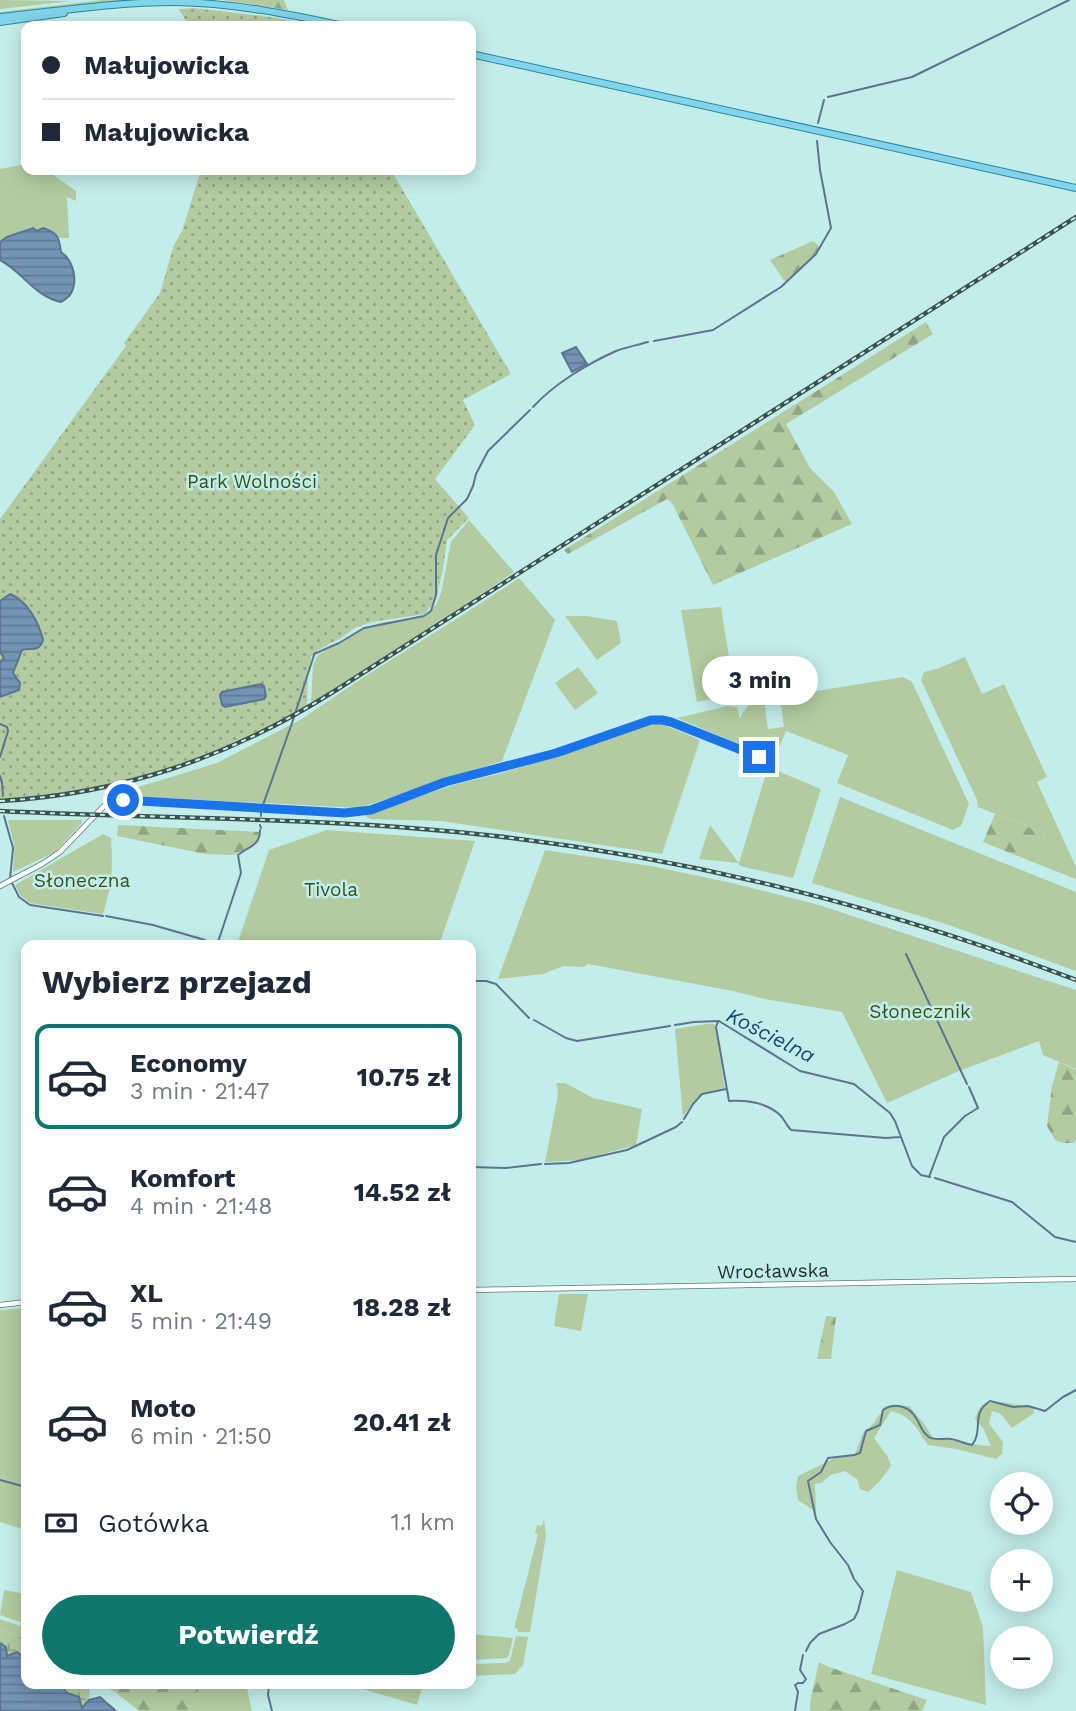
<!DOCTYPE html>
<html lang="pl">
<head>
<meta charset="utf-8">
<style>
  :root { --surface:#fff; --page:#f6f6f7; --text:#1f2937; --muted:#747a83; --line:#e0e1e3; --accent:#0f766e }
  body { margin:0; font-family:"Work Sans",sans-serif; background:var(--page); color:var(--text); height:100vh; display:flex; flex-direction:column; font-size:26px; white-space:nowrap }
  * { box-sizing:border-box; margin:0 }
  p { font-size:23px; color:var(--muted) }
  .icon { flex:none; width:38px; height:38px; fill:none; stroke:currentColor; stroke-width:2; stroke-linecap:round; stroke-linejoin:round }
  .map { position:relative; flex:1; overflow:hidden }
  .side { position:absolute; left:21px; top:940px; width:455px; height:749px; display:flex; flex-direction:column; background:var(--surface); border-radius:14px; box-shadow:0 4px 18px #0003 }
  .side>* { flex:none }
  .hud { position:absolute; left:21px; top:21px; width:455px; height:154px; border-radius:14px; box-shadow:0 4px 18px #0003; display:grid; align-content:center; height:154px; padding:0 21px; background:var(--surface) }
  .buttons { position:absolute; left:990px; top:1472px; display:grid; gap:14px }
  .buttons a { display:grid; place-items:center; width:63px; height:63px; border-radius:50%; background:var(--surface); box-shadow:0 4px 18px #0003; font-size:35px }
  .end { position:absolute; width:32px; height:32px; margin:-16px; border:9px solid #1a73e8; background:#fff; box-shadow:0 0 0 4px #fff }
  .from { border-radius:50% }
  .bubble { position:absolute; height:49px; border-radius:24px; background:var(--surface); box-shadow:0 4px 18px #0003; font-size:23px; font-weight:700; line-height:49px; text-align:center }
  .hud b { display:flex; align-items:center; gap:24px; height:66px; font-size:26px }
  .hud b+b { border-top:2px solid var(--line) }
  .hud i { width:18px; height:18px; background:var(--text) }
  ul { padding:0; list-style:none }
  li { display:flex; align-items:center; gap:21px; height:105px; margin:0 14px 10px; padding:0 7px; border:4px solid transparent; border-radius:14px }
  li div { flex:1 }
  li b { display:block; font-size:26px }
  li em { font-style:normal; font-weight:700 }
  li.active { border-color:var(--accent) }
  li>.icon { width:63px; height:63px; stroke-width:1.5 }
  h2 { padding:0 21px; font-size:32px; line-height:84px }
  .pay { display:flex; align-items:center; gap:18px; height:77px; padding:0 21px; font-size:26px }
  .pay p { margin-inline-start:auto }
  .cta { display:flex; gap:14px; margin-top:auto; padding:14px 21px }
  .cta a { flex:1; height:80px; border-radius:42px; background:var(--accent); color:#fff; font-size:28px; font-weight:700; line-height:80px; text-align:center }
  .map>svg:first-child { display:block }
  .green { fill:#b3cba1 }
  .forest { fill:url(#forest-firs) }
  .wetland { fill:url(#wetland-marsh) }
  .park { fill:url(#park-dots) }
  .water { fill:url(#water-rules); stroke:#5a768e; stroke-width:2 }
  .lines { fill:none; stroke-linecap:round; stroke-linejoin:round }
  .stream { stroke:#5a768e; stroke-width:2 }
  .minor-casing { stroke:#557b79; stroke-width:6 }
  .major-casing { stroke:#28879f; stroke-width:8 }
  .minor { stroke:#fff; stroke-width:4.5 }
  .major { stroke:#81d4ea; stroke-width:6 }
  .rail-casing { stroke:#3c514f; stroke-width:4.5 }
  .rail { stroke:#c3edeb; stroke-width:2; stroke-dasharray:5; stroke-linecap:butt }
  .route { stroke:#1a73e8; stroke-width:9 }
  .labels { text-anchor:middle; dominant-baseline:central; stroke-width:5; stroke-linejoin:round; paint-order:stroke }
  .park-label { font-size:19px; fill:#355317; stroke:#c3edeb }
  .street-label { font-size:19px; fill:#1f2f2e; stroke:#c3edeb }
  .water-label { font-size:21px; font-style:italic; fill:#194877; stroke:#c3edeb }
</style>
</head>
<body>
<div class="map">
<svg width="1076" height="1711" viewBox="0 0 1076 1711">
  <defs>
    <pattern id="forest-firs" width="22" height="20" patternUnits="userSpaceOnUse" patternTransform="scale(1.75)"><rect width="22" height="20" fill="#b3cba1"/><path d="M5 1l3.5 6h-7zM16 11l3.5 6h-7z" fill="#91a584"/></pattern>
    <pattern id="wetland-marsh" width="20" height="14" patternUnits="userSpaceOnUse" patternTransform="scale(1.75)"><rect width="20" height="14" fill="#b3cba1"/><path d="M1 5h8M5 5V1M11 12h8M15 12V8" fill="none" stroke="#91a584"/></pattern>
    <pattern id="park-dots" width="8" height="8" patternUnits="userSpaceOnUse" patternTransform="scale(1.75)"><rect width="8" height="8" fill="#b3cba1"/><path d="M2 2h.1M6 6h.1" fill="none" stroke="#91a584" stroke-width="1.8" stroke-linecap="round"/></pattern>
    <pattern id="water-rules" width="6" height="5" patternUnits="userSpaceOnUse" patternTransform="scale(1.75)"><rect width="6" height="5" fill="#7494b7"/><path d="M0 2.5h6" fill="none" stroke="#5f7995"/></pattern>
  </defs>
  <rect width="100%" height="100%" fill="#c3edeb"/>
  <path class="green" d="M0 0 73 1 0 9Z
    M102 0H133L0 16V12Z
    M26 164V170H50L49 172 76 191V201L67 197 69 238H59L49 230 43 228C29 236 13 233 0 242V169Z
    M469 520 514 572 457 611 311 704 313 665 318 655 359 631 379 623 426 616 437 603 441 593 451 542Z
    M519 578 555 620 502 761 359 808 125 796V791L217 763 300 720 367 675 461 616Z
    M721 607 735 695 697 702 681 610Z
    M565 616H586L617 621 621 643 597 660Z
    M965 657 982 694 1004 684 1047 777 1037 782 1076 867V879L1035 863 1046 834 978 807 977 800 921 680 924 672 939 668Z
    M578 667 598 693 575 710 555 683Z
    M903 677 912 682 969 804 961 826 953 830 837 783 848 755 786 731 775 757 745 745 744 746 677 718 728 706 737 707 740 719C745 707 750 702 764 700L768 729 784 727 780 697Z
    M645 724H662L700 740 662 854 441 821 370 819 366 816 365 815 453 785 502 773 590 746Z
    M768 767 821 789 793 878 740 866 738 863 699 859 710 825 739 863Z
    M840 797 1076 892V971L949 925 812 883Z
    M8 820H82V823L55 852 13 872 14 845Z
    M327 830 475 841 439 945H237L269 850Z
    M103 834 111 838C113 868 112 885 103 914L30 903 21 896 15 885Z
    M545 850 651 866 732 883 819 905 1076 990V1069L1043 1055 1039 1041 959 1071 887 1103 842 1012 765 999 733 991 588 964 584 967 564 966 543 974 498 979Z
    M706 1024H715L725 1088C697 1094 699 1093 683 1117L675 1029Z
    M556 1083H565L593 1098 642 1109 636 1145 580 1160 545 1162 557 1100 558 1091Z
    M559 1294H588L581 1331 554 1326Z
    M26 1308V1530L0 1522V1310Z
    M1003 1402 1033 1408 1034 1413 1012 1428 1001 1414 992 1411 989 1424 1003 1442 1002 1454 996 1459 956 1449 928 1445C916 1428 912 1416 891 1411L874 1438 888 1457 891 1466 879 1482 868 1492 860 1489 857 1479 845 1471 831 1475 821 1483 815 1484 816 1512 798 1500 796 1487 798 1476 837 1457 855 1454 863 1433 874 1423 885 1406H909L925 1425 933 1438C952 1439 971 1445 991 1446L983 1428 975 1419C981 1400 985 1404 1003 1402Z
    M544 1519 546 1536 530 1632H518L517 1628 514 1629 538 1534 535 1533 537 1525 542 1526Z
    M897 1570 971 1592 983 1627 986 1705 871 1674Z
    M4 1590 26 1594V1624L0 1615Z
    M0 1619 26 1628V1639L0 1629Z
    M471 1634 513 1638 509 1655 507 1658 471 1660Z
    M516 1636 528 1637 523 1665 515 1674 471 1676V1664L505 1663 510 1661Z
    M201 1684H246L252 1711H191Z
    M346 1684H423L417 1705Z"/>
  <path class="forest" d="M223 0H284L288 10Z
    M813 241 820 247 816 253 786 283 770 260Z
    M926 322 933 334 786 424 810 468 834 492 852 524 713 585 672 503 667 499 568 554 564 550Z
    M995 814 1046 834 1035 863 983 842Z
    M118 825 260 832 258 843 233 855 205 854 117 836Z
    M1059 1062 1076 1070V1140L1073 1143H1064L1055 1140 1047 1126 1052 1086Z
    M826 1316 836 1317 831 1359H817Z
    M819 1662 829 1667 927 1700 922 1711H810V1702Z
    M97 1684H201L191 1711H139L114 1691Z"/>
  <path class="wetland" d="M0 1629 26 1639V1659L17 1652 7 1656 6 1647 0 1643Z
    M60 1684H90L89 1700 82 1709Z"/>
  <path class="park" d="M194 8 270 17 289 20 294 26H189L179 9Z
    M201 170H391L511 374 463 400 475 425 435 479 469 518 447 540 443 569 436 600 425 614 372 622 355 628 341 638 318 650 311 657 308 674 307 707C217 765 106 793 0 799V519L126 346 124 343 160 293 174 245 182 231Z"/>
  <path class="water" d="M33 228 37 231 43 228C58 233 59 237 61 252 73 260 79 281 70 295 69 296 63 301 61 302 34 296 23 272 0 260V242L7 237Z
    M576 347 587 364 572 372 562 353Z
    M10 594C27 600 39 623 43 640 39 653 31 647 22 650L13 673 20 683 19 690 0 697V662L4 658 0 652V601Z
    M261 684 264 686 266 696 264 699 225 707 222 705 220 695 222 692Z
    M0 1643 6 1647 7 1656 17 1652 26 1659V1684H60L67 1693 79 1697 82 1708 89 1700 100 1697 116 1711H0Z"/>
  <g class="lines">
    <path class="stream" d="M828 97 912 77 1069 0
      M818 123 824 100
      M654 341 713 330 781 287 816 254 831 228 820 170 817 141
      M533 407C554 384 587 364 616 351 626 347 638 345 648 342
      M314 654 339 643 364 628 424 616 431 611 436 595V555L448 518 467 499 473 486 476 474 488 451 530 410
      M0 724 7 727 8 731 0 757
      M0 776 2 783 3 796
      M263 805 292 723 314 655
      M4 816 13 848 10 879 19 897 30 905 103 916
      M261 816V812
      M260 825 261 828
      M106 916 153 925 205 940 210 945
      M217 945 241 873 238 855C249 846 260 846 260 830
      M906 954 967 1084
      M471 981H486L496 984 529 1018
      M534 1020 566 1038 577 1041 670 1026
      M718 1022 716 1027 729 1101C747 1100 767 1103 780 1115 785 1120 786 1125 791 1130L886 1138 900 1137
      M675 1025 694 1022 719 1021 800 1071 854 1084 890 1113 895 1121 912 1166 921 1175 930 1177
      M684 1119 693 1104 702 1094 726 1089
      M545 1164 569 1163 627 1150 676 1127 682 1122
      M471 1167 506 1168 541 1164
      M929 1177 944 1137 965 1116 978 1108 969 1087
      M935 1178 1012 1202 1055 1237 1076 1242
      M0 1480 26 1487
      M806 1651 810 1643 819 1634 845 1624 854 1619 858 1611 863 1591 854 1579 848 1565 830 1542 816 1519 808 1481 821 1472 828 1458 854 1455 860 1453 866 1431 880 1425 883 1410C895 1402 909 1406 916 1418 921 1425 921 1432 929 1437 936 1441 943 1438 951 1439 958 1440 965 1444 972 1445 984 1430 970 1414 990 1401L1013 1407 1028 1406 1045 1411 1063 1397 1076 1390
      M269 1684 268 1695 272 1711
      M795 1711 798 1692 795 1685 798 1683H803L806 1679 800 1670 803 1655"/>
    <g class="minor-casing">
      <path id="minor" d="M0 886 42 864 60 852 104 806 110 802 118 800 345 813 371 810 445 782 556 753 651 720H662L671 722 759 757
        M471 1290 1076 1279
        M0 1305 26 1302"/>
    </g>
    <g class="major-casing">
      <path id="major" d="M0 17C58 11 117 2 175 2 233 3 289 14 344 26
        M0 22 64 13
        M471 54 1076 188"/>
    </g>
    <use href="#minor" class="minor"/>
    <use href="#major" class="major"/>
    <g class="rail-casing">
      <path id="rail" d="M0 801C122 794 230 757 333 692L1076 217
        M0 811C165 819 331 817 495 836 694 859 889 908 1076 980"/>
    </g>
    <use href="#rail" class="rail"/>
  </g>
  <g class="lines">
    <path class="route" d="M123 800 345 813 371 810 445 782 556 753 651 720H662L671 722 759 757"/>
  </g>
  <g class="labels">
    <g class="park-label">
      <text x="252" y="481">Park Wolności</text>
      <text x="82" y="880">Słoneczna</text>
      <text x="331" y="889">Tivola</text>
      <text x="920" y="1011">Słonecznik</text>
    </g>
    <g class="street-label">
      <text transform="translate(773 1271) rotate(-1)">Wrocławska</text>
    </g>
    <g class="water-label">
      <text transform="translate(771 1035) rotate(27)">Kościelna</text>
    </g>
  </g>
</svg>
<div class="buttons">
<a><svg class="icon" aria-label="locate" viewBox="0 0 24 24"><circle cx="12" cy="12" r="6"/><path d="M12 2v4M12 18v4M2 12h4M18 12h4"/></svg></a>
<a>+</a>
<a>−</a>
</div>
<i class="end from" style="left:123px;top:800px"></i>
<i class="end" style="left:759px;top:757px"></i>
<div class="bubble" style="left:702px;top:656px;width:116px">3 min</div>
<div class="hud">
<b><i class="from"></i>Małujowicka</b>
<b><i></i>Małujowicka</b>
</div>
<section class="side">
<h2>Wybierz przejazd</h2>
<ul>
<li class="active"><svg class="icon" aria-label="car" viewBox="0 0 24 24"><path d="M5 17H2v-5l4-1 3-4h7l3 4 3 1v5h-3M9 17h6M6 11h13"/><circle cx="7" cy="17" r="2"/><circle cx="17" cy="17" r="2"/></svg><div><b>Economy</b><p>3 min · 21:47</p></div><em>10.75 zł</em></li>
<li><svg class="icon" aria-label="car" viewBox="0 0 24 24"><path d="M5 17H2v-5l4-1 3-4h7l3 4 3 1v5h-3M9 17h6M6 11h13"/><circle cx="7" cy="17" r="2"/><circle cx="17" cy="17" r="2"/></svg><div><b>Komfort</b><p>4 min · 21:48</p></div><em>14.52 zł</em></li>
<li><svg class="icon" aria-label="car" viewBox="0 0 24 24"><path d="M5 17H2v-5l4-1 3-4h7l3 4 3 1v5h-3M9 17h6M6 11h13"/><circle cx="7" cy="17" r="2"/><circle cx="17" cy="17" r="2"/></svg><div><b>XL</b><p>5 min · 21:49</p></div><em>18.28 zł</em></li>
<li><svg class="icon" aria-label="car" viewBox="0 0 24 24"><path d="M5 17H2v-5l4-1 3-4h7l3 4 3 1v5h-3M9 17h6M6 11h13"/><circle cx="7" cy="17" r="2"/><circle cx="17" cy="17" r="2"/></svg><div><b>Moto</b><p>6 min · 21:50</p></div><em>20.41 zł</em></li>
</ul>
<div class="pay"><svg class="icon" aria-label="cash" viewBox="0 0 24 24"><path d="M3 7h18v10H3z"/><circle cx="12" cy="12" r="2"/></svg>Gotówka<p>1.1 km</p></div>
<div class="cta"><a>Potwierdź</a></div>
</section>
</div>
</body>
</html>
